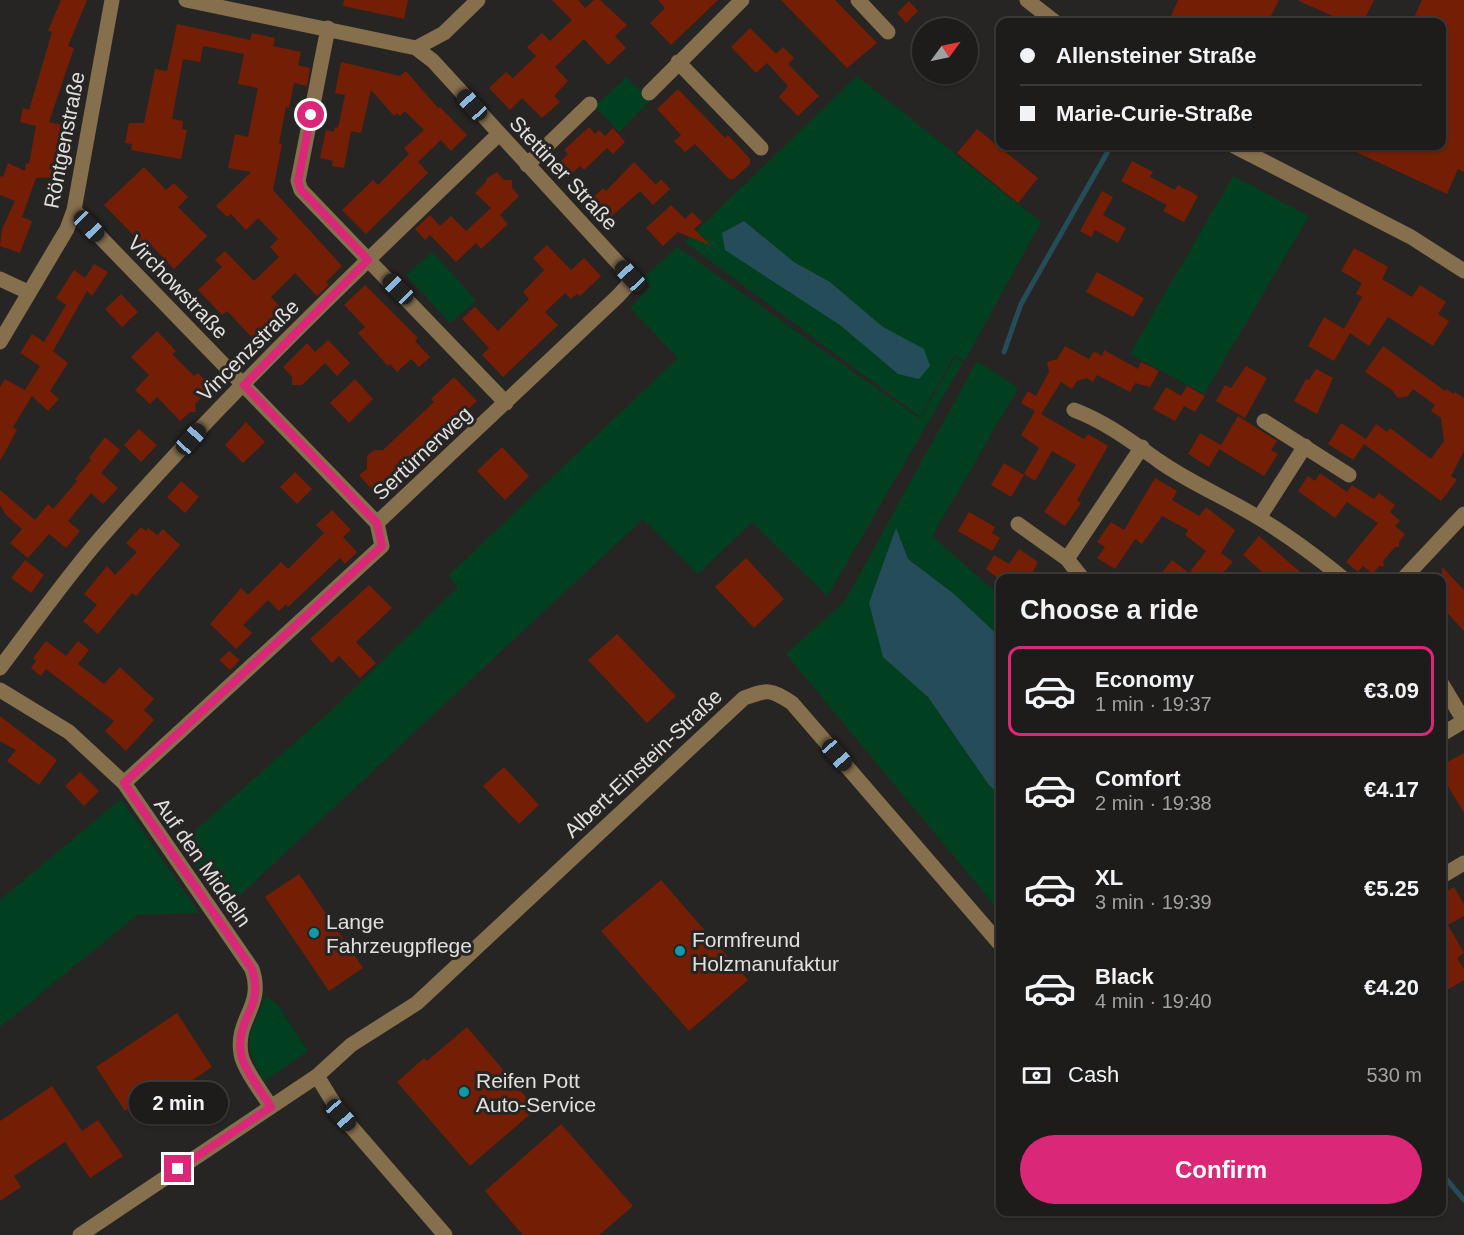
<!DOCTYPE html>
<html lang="en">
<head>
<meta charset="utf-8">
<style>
  :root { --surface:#1d1c1a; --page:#2a2927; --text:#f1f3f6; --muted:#a0a1a2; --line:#3b3a39; --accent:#db2777 }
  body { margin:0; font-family:Arial,sans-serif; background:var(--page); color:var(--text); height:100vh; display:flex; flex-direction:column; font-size:22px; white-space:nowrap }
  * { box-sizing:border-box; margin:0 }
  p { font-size:20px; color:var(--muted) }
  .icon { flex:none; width:33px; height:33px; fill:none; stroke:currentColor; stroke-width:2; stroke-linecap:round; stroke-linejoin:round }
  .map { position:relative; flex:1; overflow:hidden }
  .side { position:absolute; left:996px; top:574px; width:450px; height:642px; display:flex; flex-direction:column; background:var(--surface); border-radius:12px; box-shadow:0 2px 4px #0004,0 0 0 2px var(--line) }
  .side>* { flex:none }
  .top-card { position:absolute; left:996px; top:18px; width:450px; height:132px; border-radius:12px; box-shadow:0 2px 4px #0004,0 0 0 2px var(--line); display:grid; align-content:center; height:132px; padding:0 24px; background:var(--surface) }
  .needle { width:39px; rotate:57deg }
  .controls { position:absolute; left:912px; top:18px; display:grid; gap:12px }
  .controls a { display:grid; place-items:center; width:66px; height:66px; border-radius:50%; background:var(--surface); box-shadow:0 2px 4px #0004,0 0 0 2px var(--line); font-size:30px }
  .end { position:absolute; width:27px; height:27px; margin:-14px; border:8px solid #db2777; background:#fff; box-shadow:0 0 0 3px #fff }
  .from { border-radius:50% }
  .bubble { position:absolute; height:42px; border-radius:21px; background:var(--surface); box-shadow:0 2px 4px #0004,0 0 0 2px var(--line); font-size:20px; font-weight:700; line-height:42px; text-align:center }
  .car { position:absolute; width:18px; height:36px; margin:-18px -9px; border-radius:8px; box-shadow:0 0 4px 2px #0007; background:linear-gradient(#222 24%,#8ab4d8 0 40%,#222 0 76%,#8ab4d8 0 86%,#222 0) }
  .top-card b { display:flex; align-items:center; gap:21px; height:57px; font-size:22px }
  .top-card b+b { border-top:2px solid var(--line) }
  .top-card i { width:15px; height:15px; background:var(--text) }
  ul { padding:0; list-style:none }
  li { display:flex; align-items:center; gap:18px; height:90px; margin:0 12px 9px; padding:0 12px; border:3px solid transparent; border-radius:12px }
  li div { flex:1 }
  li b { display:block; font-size:22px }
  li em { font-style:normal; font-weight:700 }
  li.on { border-color:var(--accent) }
  li>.icon { width:54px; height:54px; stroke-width:1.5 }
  h2 { padding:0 24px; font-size:27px; line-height:72px }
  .pay { display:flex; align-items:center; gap:15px; height:66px; padding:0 24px; font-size:22px }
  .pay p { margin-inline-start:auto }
  .action { display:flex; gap:12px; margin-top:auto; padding:12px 24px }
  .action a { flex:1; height:69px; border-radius:36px; background:var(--accent); color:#fff; font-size:24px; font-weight:700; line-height:69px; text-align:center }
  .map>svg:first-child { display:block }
  .green { fill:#004021; fill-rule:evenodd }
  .water { fill:#254d59 }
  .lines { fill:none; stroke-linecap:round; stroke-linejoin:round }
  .stream { stroke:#254d59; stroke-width:5 }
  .building { fill:#741e05 }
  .minor { stroke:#856f4d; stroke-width:15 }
  .route { stroke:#db2777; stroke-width:8 }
  .culture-dot { fill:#0f9aa8; stroke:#272523; stroke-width:2 }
  .labels { text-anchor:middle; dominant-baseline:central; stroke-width:6; stroke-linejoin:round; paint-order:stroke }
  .street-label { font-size:21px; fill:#e1e0df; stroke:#272523 }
  .poi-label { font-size:21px; fill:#e1e0df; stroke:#272523; text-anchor:start }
</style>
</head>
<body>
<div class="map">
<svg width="1464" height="1235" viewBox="0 0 1464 1235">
  <rect width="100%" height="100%" fill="#272523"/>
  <path class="green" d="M857 76 1041 222 965 360 954 356 920 417 685 242ZM744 221 794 262 830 282 883 327 898 374 840 325Z
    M626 77 650 101 619 132 595 107Z
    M1233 176 1309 216 1204 394 1130 354Z
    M677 247 920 419 955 358 963 362 831 590 827 596 752 522 698 574 643 519 225 909 180 844 332 710 458 587 448 576 678 358 630 308 651 286 643 278Z
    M432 252 476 300 450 323 406 275Z
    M977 361 1018 388 932 536 1000 596V637L954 594 908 559 896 530 869 603 884 657 928 697 989 785 1000 795V912L786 654 845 601Z
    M121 799 199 913 137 915 0 1027V900Z
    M266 996 278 1006 308 1051 264 1081C240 1038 249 1037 266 996Z"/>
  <path class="water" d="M744 221 794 262 830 282 883 327 924 349 930 366 919 379 898 374 840 325 725 250 722 233Z
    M896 528 908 559 954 594 1000 637V795L989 785 928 697 883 657 869 603Z"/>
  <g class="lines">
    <path class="stream" d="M1004 352 1021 304 1111 146
      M1442 1174 1464 1200"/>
  </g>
  <path class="building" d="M61 0H87L68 46 74 48 49 122 61 125 54 169 44 167 65 172 64 177 36 178 22 217 32 221 20 253 0 246 2 229 15 201 0 195V176L3 177 8 163 25 171 26 163 29 164 36 126 20 122 23 108 29 110 52 32 48 31Z
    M344 0H408L404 19 343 6Z
    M552 0H578L585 8 594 0H600L627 25 615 36 626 48 608 65 584 39 555 67 568 81 554 96 560 102 542 118 522 98 510 110 489 88 506 72 513 78 536 56 527 47 542 33 550 41 572 20Z
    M658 0H718L671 45 650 23 665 8Z
    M781 0H835L877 43 847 68Z
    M1178 0H1279L1268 22H1185L1171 16Z
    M1297 0H1374L1363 22H1346Z
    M1422 0H1464V172L1458 169 1447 194 1343 146H1442V22H1412Z
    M909 1 918 11 906 23 897 13Z
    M177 24 250 40 252 33 275 38 273 46 301 52 298 65 310 68 307 86 294 83 289 108 286 107 279 143 282 144 273 190 342 266 326 282 329 285 317 296 295 273 271 297 290 317 260 346 227 311 222 315 198 290 222 267 215 260 225 251 254 281 279 257 270 247 278 239 258 218 246 230 231 214 227 217 216 206 251 172 228 168 235 134 248 137 258 88 238 84 244 54 203 46 200 62 183 59 172 119 183 121 182 129 187 130 181 159 131 150 132 144 125 143 129 123H144L155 69 167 71Z
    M750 28 776 54 783 47 794 58 788 64 819 96 798 116 779 97 788 86 767 63 756 73 731 47Z
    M341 62 400 76 406 71 438 108 440 107 467 135 451 151 441 140 418 162 428 173 366 234 342 210 373 180 378 185 409 154 404 148 424 130 405 111 400 116 397 113 394 116 371 90 361 133 351 131 344 168 332 166 333 161 320 158 326 130 334 132 335 127 338 128 345 95 335 93Z
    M678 89 725 138 728 135 750 159V164L734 179H729L695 144 685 152 674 141 681 135 657 109Z
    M589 127 595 134 599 130 605 136 613 128 625 142 613 154 607 148 584 170 580 166 572 173 561 161 568 154 564 150Z
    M977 129 1038 178 1018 203 957 153Z
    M1132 161 1153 172 1150 177 1175 190 1178 185 1198 196 1184 222 1163 211 1167 205 1121 181Z
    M634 162 656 185 661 179 670 189 653 205 640 191 603 224 585 205 603 188 606 191Z
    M144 167 166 190 174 183 188 197 178 207 207 236 174 269 151 245 147 249 104 205Z
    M497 172 504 180H512V188L519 196 500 215 508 224 481 249 476 243 456 262 430 235 425 240 415 229 430 215 440 226 451 216 466 231 491 208 475 193 486 182 487 178Z
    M1102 191 1113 197 1103 215 1126 228 1118 243 1095 230 1091 237 1080 231Z
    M671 205 685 219 692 212 702 222 694 229 711 246 678 232 663 246 646 228Z
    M547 245 571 270 584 258 601 276 580 296 577 294 571 299 565 293 545 312 558 325 503 377 482 355 489 348 462 319 475 307 498 331 529 299 523 292 544 270 533 258Z
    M1354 248 1388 267 1382 279 1412 297 1420 285 1446 302 1438 314 1449 321 1433 346 1388 317 1369 346 1350 333 1334 361 1308 346 1324 317 1344 329 1362 297 1356 294 1362 283 1341 271Z
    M94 264 108 272 92 296 87 291 53 351 68 363 50 391 59 399 48 411 32 396 13 427 17 430 0 461V387L5 379 28 392 25 390 40 366 20 353 32 334 44 342 66 305 56 298 74 270 85 278Z
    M1097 272 1144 298 1133 317 1086 292Z
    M365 285 418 338 415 341 430 357 419 367 411 359 397 372 390 364 388 366 358 333 365 327 344 305Z
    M121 294 138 312 122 327 105 309Z
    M157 331 176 351 172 354 194 376 198 373 212 387 195 404 196 412H190L180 421 157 397 150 404 135 390 149 375 131 357Z
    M328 340 350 363 337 376 325 363 302 385H292V377L283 367 307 343 315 352Z
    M1065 346 1089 359 1094 351 1102 356 1104 350 1138 369 1141 362 1159 371 1150 387 1135 383 1130 392 1097 375 1093 382 1087 378 1077 381 1072 389 1061 382 1041 414 1084 439 1088 434 1108 446 1077 500 1081 503 1065 526 1044 512 1076 465 1052 451 1035 481 1024 474 1039 448 1021 435 1035 411 1021 403 1028 391 1036 396 1049 372 1047 362 1057 359Z
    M1383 346 1445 391 1446 389 1454 394 1455 392 1464 398V451L1451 476 1457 480 1441 501 1364 444 1353 460 1328 444 1341 423 1366 439 1376 424 1387 432 1390 428 1431 459 1444 441 1441 418 1431 411 1435 405 1413 389 1408 396 1398 398 1392 390 1365 372Z
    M1246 366 1267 378 1245 418 1216 401 1225 385 1231 388Z
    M1316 369 1333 378 1317 414 1294 401 1306 379 1309 380Z
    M454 377 477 401 461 416V423H454L447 428 416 456H434L417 472 409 463 392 479V486L385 485 376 494 359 475 367 469V456L374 450H383L434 402 431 399Z
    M355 379 373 399 349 423 330 403Z
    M1187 386 1205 396 1195 412 1184 406 1175 421 1153 409 1166 387 1181 396Z
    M1238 416 1277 441 1271 450 1278 454 1264 476 1219 449 1209 467 1188 454 1200 433 1221 445Z
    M246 422 265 442 243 463 225 445Z
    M139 429 157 445 141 462 124 445Z
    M105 437 120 450 101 473 118 488 103 504 91 493 68 521 80 531 66 548 49 534 28 558 10 543 22 529 6 515 0 505V490L35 520 48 504 53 509 77 481 75 479 91 460 89 458Z
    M502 447 529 476 505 500 477 471Z
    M1004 463 1024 475 1011 497 991 485Z
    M295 472 312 489 297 504 280 487Z
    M1320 473 1347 492 1352 485 1374 499 1379 493 1395 505 1390 512 1400 521 1395 526 1405 534 1399 542V547H1395L1383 561 1384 566H1379L1373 574 1363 566 1358 572 1346 562 1378 523 1347 502 1335 518 1298 491 1308 476 1315 481Z
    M1155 478 1177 491 1172 500 1199 516 1206 507 1235 530 1221 553 1233 562 1217 579H1157L1172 560 1189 573 1206 551 1185 535 1188 530 1162 516 1142 544 1135 539 1115 569 1097 558 1105 547 1097 542 1111 522 1124 530Z
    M181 481 199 497 185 513 167 497Z
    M332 510 351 530 343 537 357 552 345 564 340 558 288 607 286 604 279 611 268 600 243 625 252 633 236 649 210 624 241 588 248 595 281 562 288 569 324 533 316 525Z
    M969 512 995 527 992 533 1000 538 992 551 958 531Z
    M141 527 146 531 148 528 157 535 163 529 180 545 136 596 132 593 98 634 83 621 97 605 84 594 107 566 115 575 137 552 126 543Z
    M1259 536 1308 579H1270L1243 555Z
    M1019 549 1038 562 1030 577 1032 579H999L986 569 994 555 1009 564Z
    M746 558 784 599 754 628 715 587Z
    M25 560 44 575 31 593 11 578Z
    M1442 567 1464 590V631L1442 607Z
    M369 585 392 608 356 642 376 663 360 678 339 656 332 663 310 639Z
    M617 634 676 696 647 723 588 660Z
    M46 641 66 656 78 641 89 650 78 664 104 684 120 667 154 699 144 710 154 720 126 751 105 731 114 721 46 669 41 676 31 668 36 661 33 658Z
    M229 651 240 660 230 670 219 660Z
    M0 716 57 760 39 785 7 761 16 750 0 741Z
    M1464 753V813L1448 786 1442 790V765Z
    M504 767 539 805 519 824 483 786Z
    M80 772 99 791 84 806 65 786Z
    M299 874 363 968 329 991 265 897Z
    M661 880 748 980 689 1031 601 931Z
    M1454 887 1464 904V916L1448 925 1464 953 1457 958 1464 969V980L1442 993V894Z
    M177 1013 212 1067 151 1108 145 1098 125 1111 96 1067Z
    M467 1027 536 1109 470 1166 397 1082 424 1058 427 1061Z
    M52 1086 82 1131 98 1120 123 1156 90 1178 65 1142 14 1176 21 1187 0 1201V1121Z
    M561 1124 633 1206 599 1235H523L485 1191Z"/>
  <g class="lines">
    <path class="minor" d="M186 0 416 48 444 33 478 0
      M858 0 888 32
      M1027 0 1055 22
      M328 28 298 181 301 190 506 403
      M678 62 761 148
      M649 93 742 0
      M1234 146 1411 237 1464 271
      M527 165 590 104
      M74 210 377 523
      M0 279 28 292
      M0 342 67 229 74 210 112 0
      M1074 410C1106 422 1132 442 1159 461 1190 483 1227 498 1259 518 1289 536 1317 557 1344 579
      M1264 421 1349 475
      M1259 518 1305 446
      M377 523 618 296 628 285 630 276 433 61 416 48
      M1018 524 1067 559 1083 579
      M1067 559 1142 447
      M1403 579 1464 514
      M0 668C32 626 63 582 97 542 222 398 361 266 499 134
      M1442 684 1464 721
      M0 690 69 732 124 783 252 969C265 1007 235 1018 241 1054 243 1068 263 1094 271 1107
      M1442 734 1464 721
      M124 783 382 546 377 523
      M1442 876 1464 863
      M317 1076 341 1115 445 1235
      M80 1235 317 1076 351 1045 417 1003 744 698C768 689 770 689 792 703L1000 944"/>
  </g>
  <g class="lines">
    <path class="route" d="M178 1169 271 1107C263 1094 243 1068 241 1054 235 1017 265 1009 252 969L124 783 382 546 377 523 244 385 368 260 301 190 298 181 311 115"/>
  </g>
  <g class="culture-dot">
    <circle cx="314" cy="933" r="6"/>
    <circle cx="680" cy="951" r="6"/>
    <circle cx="464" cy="1092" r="6"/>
  </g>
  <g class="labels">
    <g class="street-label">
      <text transform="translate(64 140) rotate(-79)">Röntgenstraße</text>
      <text transform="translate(564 173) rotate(47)">Stettiner Straße</text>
      <text transform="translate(178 287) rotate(46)">Virchowstraße</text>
      <text transform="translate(248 350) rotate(-45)">Vincenzstraße</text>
      <text transform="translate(422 453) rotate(-43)">Sertürnerweg</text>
      <text transform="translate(643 763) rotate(-43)">Albert-Einstein-Straße</text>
      <text transform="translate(203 862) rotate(55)">Auf den Middeln</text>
    </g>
    <g class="poi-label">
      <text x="326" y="921">Lange<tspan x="326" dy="24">Fahrzeugpflege</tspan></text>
      <text x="692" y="939">Formfreund<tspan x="692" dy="24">Holzmanufaktur</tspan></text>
      <text x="476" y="1080">Reifen Pott<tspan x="476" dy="24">Auto-Service</tspan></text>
    </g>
  </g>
</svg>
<div class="controls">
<a><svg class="needle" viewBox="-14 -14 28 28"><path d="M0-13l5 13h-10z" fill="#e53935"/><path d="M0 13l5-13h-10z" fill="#a0a1a2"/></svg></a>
</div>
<i class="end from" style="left:311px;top:115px"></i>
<i class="end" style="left:178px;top:1169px"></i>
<div class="bubble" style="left:129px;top:1082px;width:99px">2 min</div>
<i class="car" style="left:472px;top:105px;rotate:318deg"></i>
<i class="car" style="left:89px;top:226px;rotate:136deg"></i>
<i class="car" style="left:630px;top:276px;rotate:317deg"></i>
<i class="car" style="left:398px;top:289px;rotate:315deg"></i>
<i class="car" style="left:191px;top:439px;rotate:42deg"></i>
<i class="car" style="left:837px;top:755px;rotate:139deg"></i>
<i class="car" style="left:341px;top:1115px;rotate:139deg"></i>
<div class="top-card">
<b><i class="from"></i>Allensteiner Straße</b>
<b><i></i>Marie-Curie-Straße</b>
</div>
<section class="side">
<h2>Choose a ride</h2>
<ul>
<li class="on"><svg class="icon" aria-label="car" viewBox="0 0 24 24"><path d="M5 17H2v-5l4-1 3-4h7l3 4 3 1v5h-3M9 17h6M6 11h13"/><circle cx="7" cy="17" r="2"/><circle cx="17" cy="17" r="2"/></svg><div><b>Economy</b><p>1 min · 19:37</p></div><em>€3.09</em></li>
<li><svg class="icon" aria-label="car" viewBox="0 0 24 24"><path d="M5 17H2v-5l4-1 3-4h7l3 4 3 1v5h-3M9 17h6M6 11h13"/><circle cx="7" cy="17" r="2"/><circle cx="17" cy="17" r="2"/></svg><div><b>Comfort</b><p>2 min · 19:38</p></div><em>€4.17</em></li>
<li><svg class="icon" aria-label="car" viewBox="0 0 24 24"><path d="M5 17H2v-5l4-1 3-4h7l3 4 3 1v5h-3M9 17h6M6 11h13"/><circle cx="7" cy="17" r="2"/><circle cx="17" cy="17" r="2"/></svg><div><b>XL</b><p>3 min · 19:39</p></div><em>€5.25</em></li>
<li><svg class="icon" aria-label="car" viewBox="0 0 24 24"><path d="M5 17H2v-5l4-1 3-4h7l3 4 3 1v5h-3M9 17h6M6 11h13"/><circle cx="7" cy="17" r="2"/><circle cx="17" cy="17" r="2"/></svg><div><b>Black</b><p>4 min · 19:40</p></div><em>€4.20</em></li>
</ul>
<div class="pay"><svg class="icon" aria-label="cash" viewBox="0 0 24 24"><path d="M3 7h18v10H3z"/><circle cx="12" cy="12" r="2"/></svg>Cash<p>530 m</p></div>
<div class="action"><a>Confirm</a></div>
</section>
</div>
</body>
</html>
